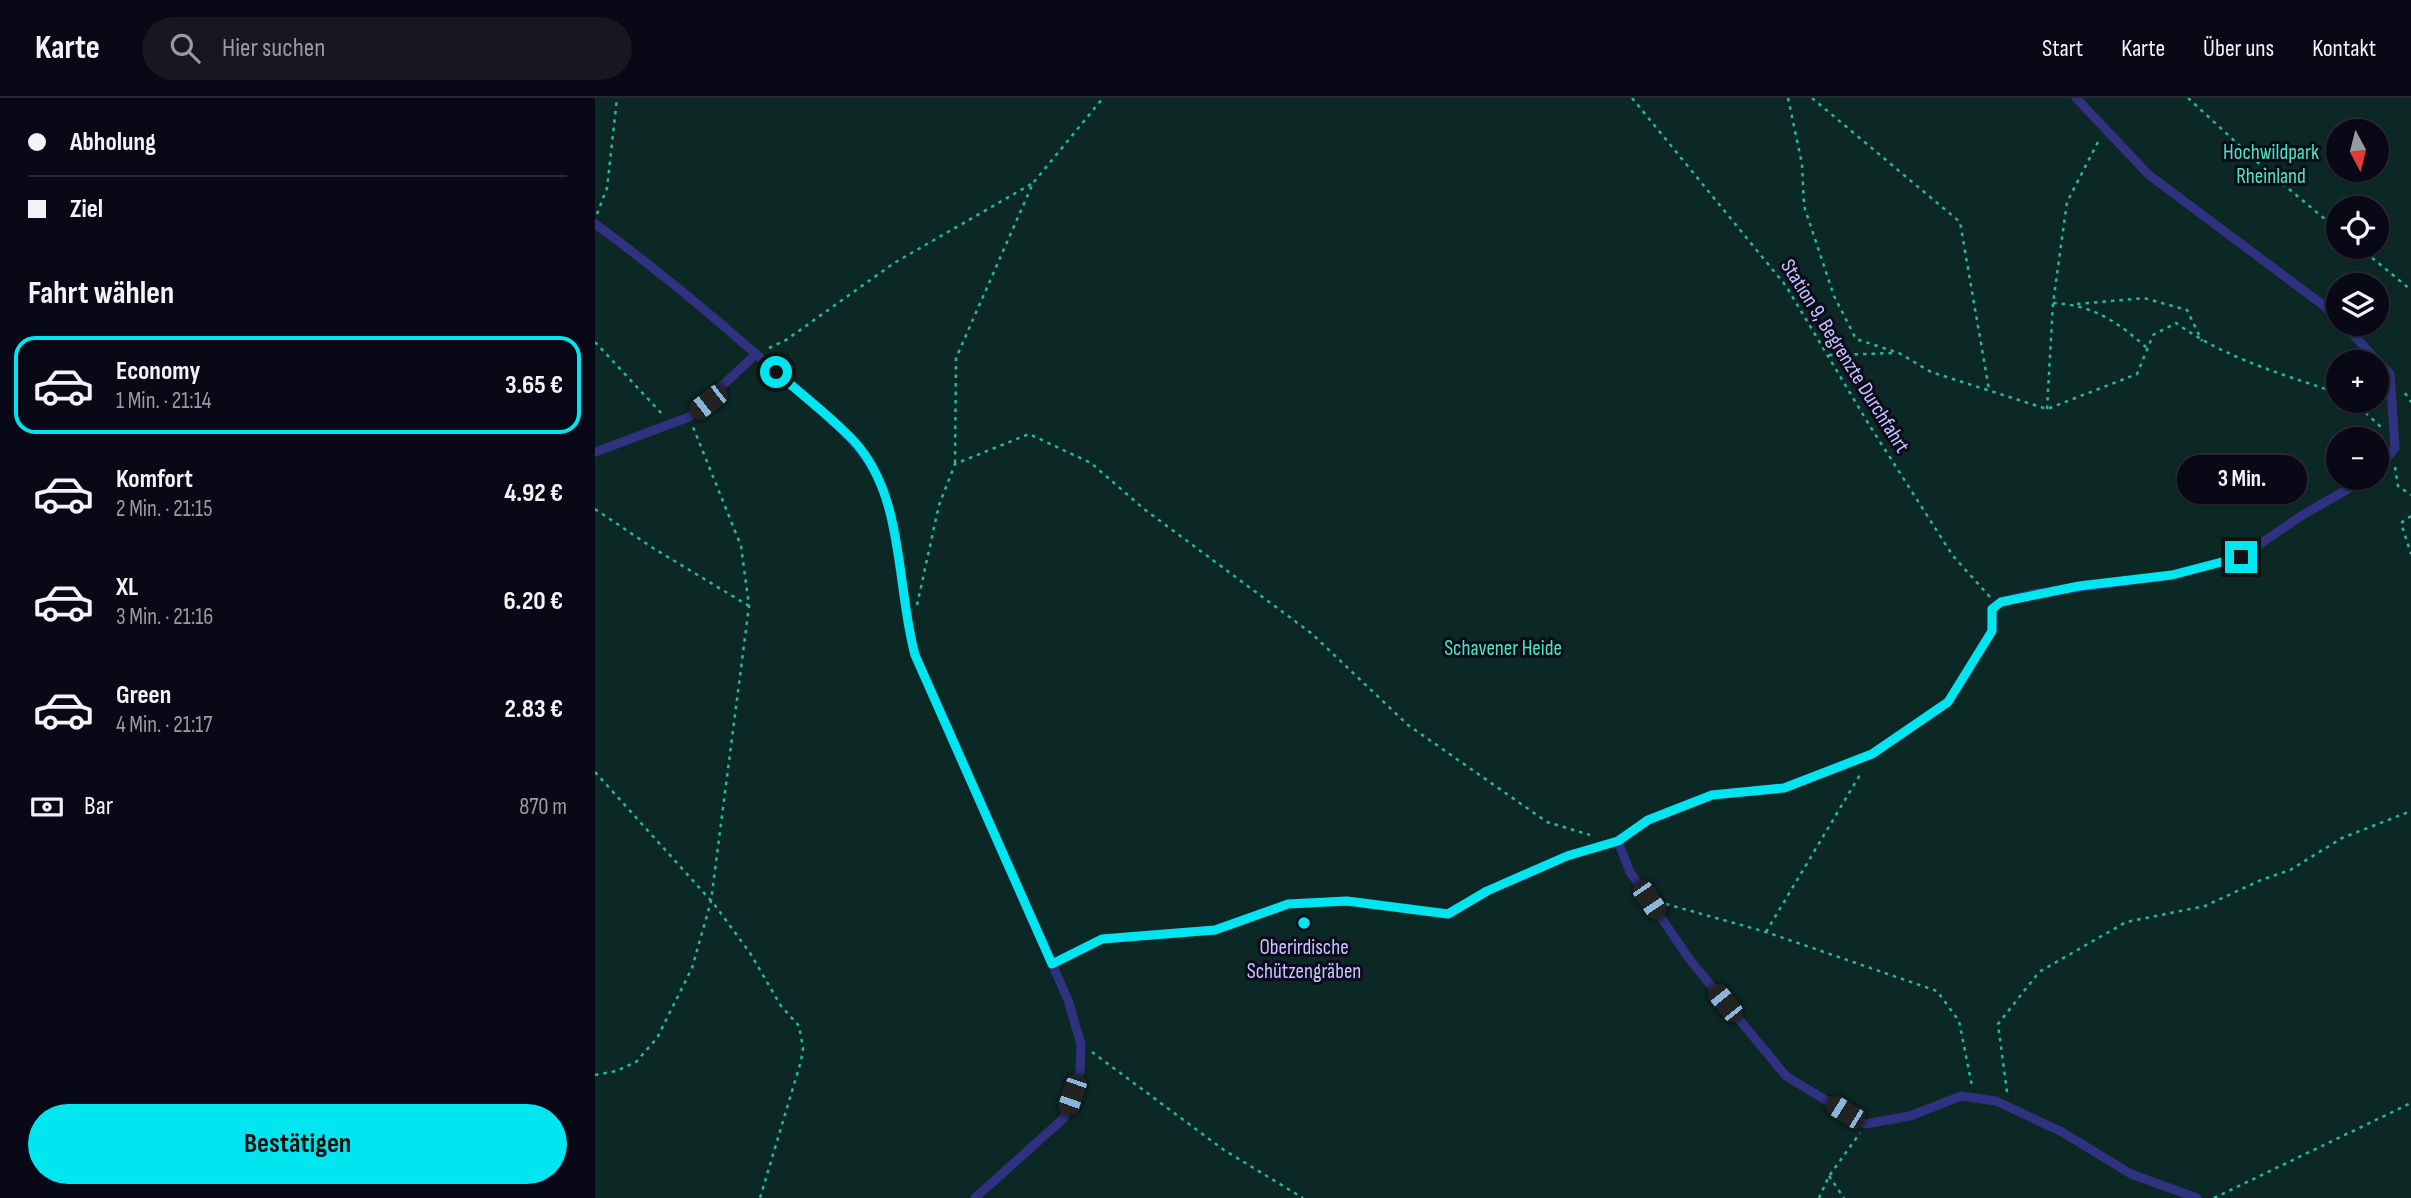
<!DOCTYPE html>
<html lang="de">
<head>
<meta charset="utf-8">
<style>
  :root { --surface:#090816; --page:#171623; --text:#f1f3f6; --muted:#999aa1; --line:#292935; --accent:#00e6f1 }
  body { margin:0; font-family:"Sofia Sans Condensed",sans-serif; background:var(--page); color:var(--text); height:100vh; display:flex; flex-direction:column; font-size:26px; white-space:nowrap }
  * { box-sizing:border-box; margin:0 }
  p { font-size:23px; color:var(--muted) }
  .icon { flex:none; width:38px; height:38px; fill:none; stroke:currentColor; stroke-width:2; stroke-linecap:round; stroke-linejoin:round }
  .map { position:relative; flex:1; overflow:hidden }
  .drawer { display:flex; flex-direction:column; background:var(--surface); width:595px }
  .drawer>* { flex:none }
  .guide { display:grid; align-content:center; height:154px; padding:0 28px; background:var(--surface) }
  .needle { width:46px; rotate:173deg }
  .controls { position:absolute; left:1731px; top:21px; display:grid; gap:14px }
  .controls a { display:grid; place-items:center; width:63px; height:63px; border-radius:50%; background:var(--surface); box-shadow:0 2px 5px #0004,0 0 0 2px var(--line); font-size:35px }
  .end { position:absolute; width:32px; height:32px; margin:-16px; border:9px solid #00e6f1; background:#111; box-shadow:0 0 0 4px #111 }
  .from { border-radius:50% }
  .bubble { position:absolute; height:49px; border-radius:24px; background:var(--surface); box-shadow:0 2px 5px #0004,0 0 0 2px var(--line); font-size:23px; font-weight:700; line-height:49px; text-align:center }
  .car { position:absolute; width:21px; height:42px; margin:-21px -10px; border-radius:9px; box-shadow:0 0 5px 2px #0007; background:linear-gradient(#222 24%,#8ab4d8 0 40%,#222 0 76%,#8ab4d8 0 86%,#222 0) }
  .guide b { display:flex; align-items:center; gap:24px; height:66px; font-size:26px }
  .guide b+b { border-top:2px solid var(--line) }
  .guide i { width:18px; height:18px; background:var(--text) }
  ul { padding:0; list-style:none }
  li { display:flex; align-items:center; gap:21px; height:98px; margin:0 14px 10px; padding:0 14px; border:4px solid transparent; border-radius:21px }
  li div { flex:1 }
  li b { display:block; font-size:26px }
  li em { font-style:normal; font-weight:700 }
  li.active { border-color:var(--accent) }
  li>.icon { width:63px; height:63px; stroke-width:1.5 }
  h2 { padding:0 28px; font-size:32px; line-height:84px }
  .pay { display:flex; align-items:center; gap:18px; height:77px; padding:0 28px; font-size:26px }
  .pay p { margin-inline-start:auto }
  .primary-button { display:flex; gap:14px; margin-top:auto; padding:14px 28px }
  .primary-button a { flex:1; height:80px; border-radius:42px; background:var(--accent); color:#111; font-size:28px; font-weight:700; line-height:80px; text-align:center }
  header { display:flex; align-items:center; gap:42px; box-sizing:border-box; height:98px; padding:0 35px; background:var(--surface); border-bottom:2px solid var(--line) }
  header strong { font-size:33px }
  nav { display:flex; gap:38px; margin-inline-start:auto; font-size:24px }
  .search { width:490px; height:63px; background:var(--page); display:flex; align-items:center; gap:18px; box-sizing:border-box; padding:0 24px; border-radius:38px; color:var(--muted); font-size:26px }
  main { display:flex; flex:1; min-height:0 }
  .map>svg:first-child { display:block }
  .green { fill:#0c2825; fill-rule:evenodd }
  .lines { fill:none; stroke-linecap:round; stroke-linejoin:round }
  .path { stroke:#22b7a6; stroke-width:2.5; stroke-dasharray:3.5 5; stroke-linecap:butt }
  .lane { stroke:#303281; stroke-width:9 }
  .route { stroke:#00e6f1; stroke-width:9 }
  .poi-dot { fill:#00e6f1; stroke:#0c0a1d; stroke-width:2.5 }
  .labels { text-anchor:middle; dominant-baseline:central; stroke-width:6; stroke-linejoin:round; paint-order:stroke }
  .park-label { font-size:21px; fill:#48e9b8; stroke:#0c0a1d }
  .street-label { font-size:21px; fill:#c9c6ff; stroke:#0c0a1d }
  .poi-label { font-size:21px; fill:#c9c6ff; stroke:#0c0a1d }
</style>
</head>
<body>
<header>
<strong>Karte</strong>
<div class="search"><svg class="icon" aria-label="search" viewBox="0 0 24 24"><circle cx="10" cy="10" r="6"/><path d="M15 15l6 6"/></svg>Hier suchen</div>
<nav><a>Start</a><a>Karte</a><a>Über uns</a><a>Kontakt</a></nav>
</header>
<main>
<section class="drawer">
<div class="guide">
<b><i class="from"></i>Abholung</b>
<b><i></i>Ziel</b>
</div>
<h2>Fahrt wählen</h2>
<ul>
<li class="active"><svg class="icon" aria-label="car" viewBox="0 0 24 24"><path d="M5 17H2v-5l4-1 3-4h7l3 4 3 1v5h-3M9 17h6M6 11h13"/><circle cx="7" cy="17" r="2"/><circle cx="17" cy="17" r="2"/></svg><div><b>Economy</b><p>1 Min. · 21:14</p></div><em>3.65 €</em></li>
<li><svg class="icon" aria-label="car" viewBox="0 0 24 24"><path d="M5 17H2v-5l4-1 3-4h7l3 4 3 1v5h-3M9 17h6M6 11h13"/><circle cx="7" cy="17" r="2"/><circle cx="17" cy="17" r="2"/></svg><div><b>Komfort</b><p>2 Min. · 21:15</p></div><em>4.92 €</em></li>
<li><svg class="icon" aria-label="car" viewBox="0 0 24 24"><path d="M5 17H2v-5l4-1 3-4h7l3 4 3 1v5h-3M9 17h6M6 11h13"/><circle cx="7" cy="17" r="2"/><circle cx="17" cy="17" r="2"/></svg><div><b>XL</b><p>3 Min. · 21:16</p></div><em>6.20 €</em></li>
<li><svg class="icon" aria-label="car" viewBox="0 0 24 24"><path d="M5 17H2v-5l4-1 3-4h7l3 4 3 1v5h-3M9 17h6M6 11h13"/><circle cx="7" cy="17" r="2"/><circle cx="17" cy="17" r="2"/></svg><div><b>Green</b><p>4 Min. · 21:17</p></div><em>2.83 €</em></li>
</ul>
<div class="pay"><svg class="icon" aria-label="cash" viewBox="0 0 24 24"><path d="M3 7h18v10H3z"/><circle cx="12" cy="12" r="2"/></svg>Bar<p>870 m</p></div>
<div class="primary-button"><a>Bestätigen</a></div>
</section>
<div class="map">
<svg width="1816" height="1100" viewBox="0 0 1816 1100">
  <rect width="100%" height="100%" fill="#0c0a1d"/>
  <path class="green" d="M0 0H1816V1100H0ZM1743 33H1782V72H1743ZM1743 110H1782V149H1743ZM1743 187H1782V226H1743ZM1743 264H1782V303H1743ZM1743 341H1782V380H1743Z"/>
  <g class="lines">
    <path class="path" d="M1037 0 1191 188 1273 325 1358 458 1395 499
      M1193 0 1207 66 1209 108 1239 198 1261 241 1304 255 1336 274 1452 311 1542 276 1558 237 1581 225C1630 260 1686 276 1743 295
      M1217 0 1365 124 1394 292
      M1593 0 1670 71 1743 132
      M2 116 12 90 22 0
      M1764 149 1816 192
      M1458 205C1498 207 1523 224 1552 250
      M1482 206 1549 200 1592 212 1607 243
      M0 244 68 317
      M174 250 191 242 299 165 438 85
      M1234 257 1301 255
      M1810 295 1816 304
      M1758 303 1787 330
      M1452 311 1458 205 1472 104 1505 40
      M1769 339 1772 341
      M360 365 361 260 438 85 508 0
      M1800 369 1803 388 1816 397
      M0 411 58 450 154 508
      M1816 418 1806 425 1816 456
      M322 507 344 407 360 366 434 336 496 365 549 411 716 535 813 627 952 724 995 737
      M0 674 119 806 155 855 186 908 204 928 208 950 206 963 165 1100
      M1071 806 1171 834 1342 893 1364 923 1377 988
      M1171 834 1266 675
      M497 954 629 1052 708 1100
      M0 977 21 973 41 964 62 940 97 870 116 803 154 508 146 448 98 329
      M1412 994 1403 926 1444 874 1531 824 1610 808 1666 782 1695 772 1747 740 1816 713
      M1234 1078 1249 1100
      M1224 1100 1234 1078 1265 1035
      M1619 1100 1816 1005"/>
    <path class="lane" d="M1481 0 1554 77 1728 207 1743 221
      M0 126C65 173 125 224 185 277 222 310 269 342 287 390 307 444 305 502 320 557L473 902 486 946 485 973 469 1020 380 1100
      M1748 226 1795 276 1800 350 1782 372
      M0 354 94 319 161 256
      M457 866 507 841 620 832 693 806 752 803 853 816 892 793 972 758 1023 743
      M1602 1100 1536 1076 1467 1034 1401 1003 1366 998 1315 1018 1270 1026 1191 978 1095 862 1035 774 1023 743 1053 722 1117 697 1189 690 1277 656 1353 604 1397 533V511L1406 504 1436 496 1577 477 1646 459 1706 418 1772 380"/>
  </g>
  <g class="lines">
    <path class="route" d="M181 274C206 296 234 317 258 342 310 397 301 488 320 557L457 866 507 841 620 832 693 806 752 803 853 816 892 793 972 758 1023 743 1053 722 1117 697 1189 690 1277 656 1353 604 1397 533V511L1406 504 1484 488 1577 477 1646 459"/>
  </g>
  <circle class="poi-dot" cx="709" cy="825" r="7"/>
  <g class="labels">
    <g class="park-label">
      <text x="1676" y="54">Hochwildpark<tspan x="1676" dy="24">Rheinland</tspan></text>
      <text x="908" y="550">Schavener Heide</text>
    </g>
    <g class="street-label">
      <text transform="translate(1250 258) rotate(58)">Station 9, Begrenzte Durchfahrt</text>
    </g>
    <g class="poi-label">
      <text x="709" y="849">Oberirdische<tspan x="709" dy="24">Schützengräben</tspan></text>
    </g>
  </g>
</svg>
<div class="controls">
<a><svg class="needle" viewBox="-14 -14 28 28"><path d="M0-13l5 13h-10z" fill="#e53935"/><path d="M0 13l5-13h-10z" fill="#999aa1"/></svg></a>
<a><svg class="icon" aria-label="locate" viewBox="0 0 24 24"><circle cx="12" cy="12" r="6"/><path d="M12 2v4M12 18v4M2 12h4M18 12h4"/></svg></a>
<a><svg class="icon" aria-label="layers" viewBox="0 0 24 24"><path d="M12 4l9 5-9 5-9-5zM3 14l9 5 9-5"/></svg></a>
<a>+</a>
<a>−</a>
</div>
<i class="end from" style="left:181px;top:274px"></i>
<i class="end" style="left:1646px;top:459px"></i>
<div class="bubble" style="left:1582px;top:357px;width:130px">3 Min.</div>
<i class="car" style="left:113px;top:304px;rotate:232deg"></i>
<i class="car" style="left:1054px;top:802px;rotate:146deg"></i>
<i class="car" style="left:1130px;top:905px;rotate:321deg"></i>
<i class="car" style="left:477px;top:997px;rotate:199deg"></i>
<i class="car" style="left:1250px;top:1014px;rotate:302deg"></i>
</div>
</main>
</body>
</html>
